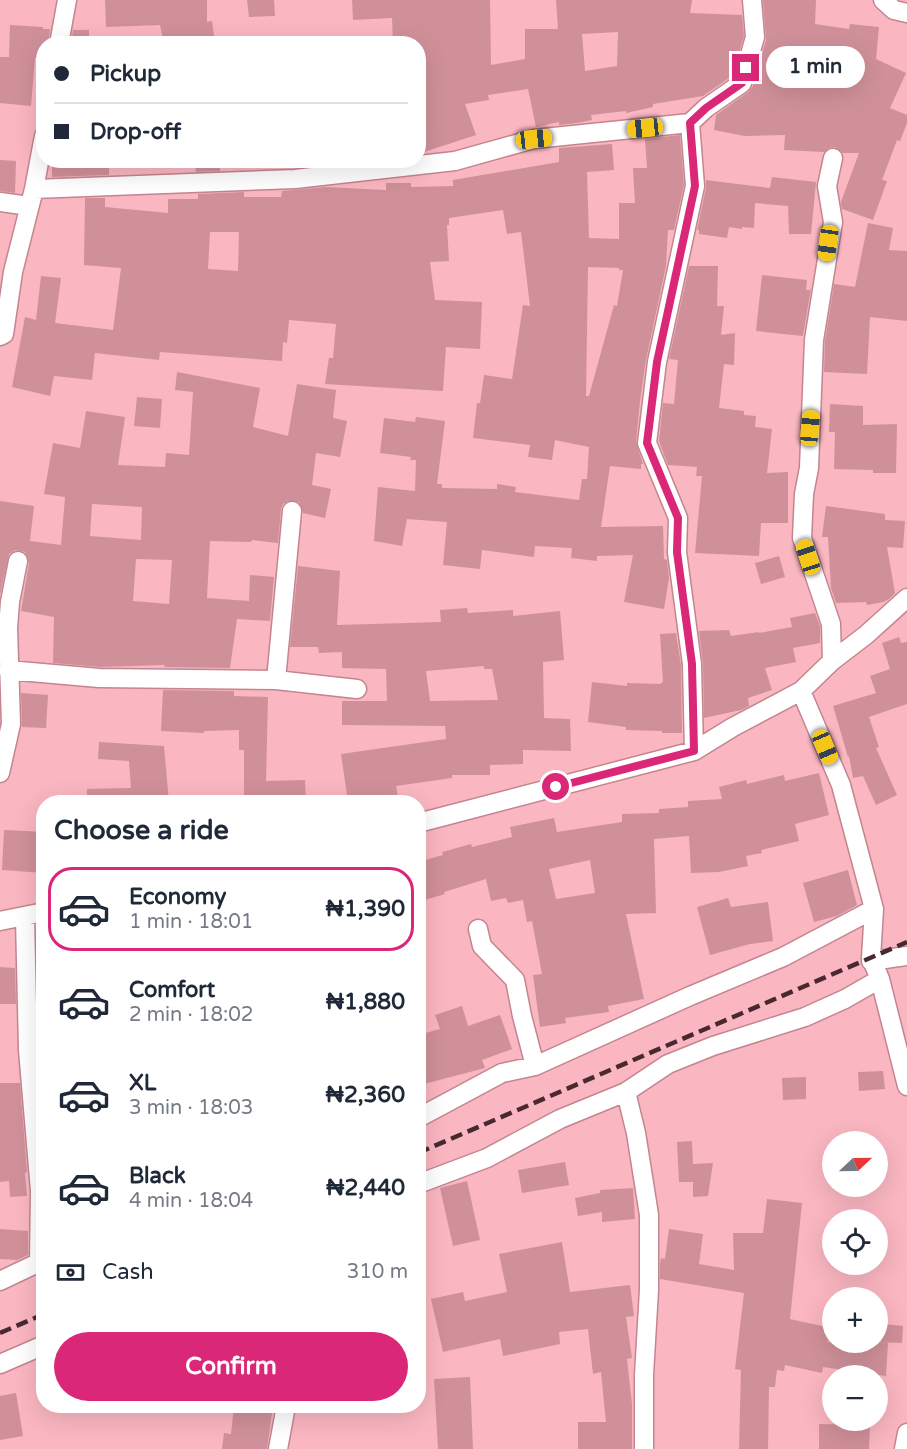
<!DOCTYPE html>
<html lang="en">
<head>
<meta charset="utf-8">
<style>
  :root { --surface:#fff; --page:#f6f6f7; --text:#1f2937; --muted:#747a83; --line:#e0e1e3; --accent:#db2777 }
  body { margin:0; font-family:"Varela Round",sans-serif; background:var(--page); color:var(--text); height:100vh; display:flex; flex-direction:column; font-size:22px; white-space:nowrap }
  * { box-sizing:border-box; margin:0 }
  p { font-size:20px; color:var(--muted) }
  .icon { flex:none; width:33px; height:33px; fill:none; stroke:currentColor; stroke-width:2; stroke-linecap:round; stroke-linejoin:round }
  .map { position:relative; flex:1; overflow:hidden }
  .side { position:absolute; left:36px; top:795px; width:390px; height:618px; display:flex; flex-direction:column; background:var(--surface); border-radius:24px; box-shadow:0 6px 24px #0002 }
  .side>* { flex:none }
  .hud { position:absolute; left:36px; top:36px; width:390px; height:132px; border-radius:24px; box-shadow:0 6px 24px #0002; display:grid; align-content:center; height:132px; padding:0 18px; background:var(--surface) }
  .needle { width:39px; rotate:68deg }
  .buttons { position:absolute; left:822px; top:1131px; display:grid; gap:12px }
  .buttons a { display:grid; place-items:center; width:66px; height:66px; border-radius:50%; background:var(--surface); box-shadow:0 6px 24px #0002; font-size:30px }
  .end { position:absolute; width:27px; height:27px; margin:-14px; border:8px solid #db2777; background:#fff; box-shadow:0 0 0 3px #fff }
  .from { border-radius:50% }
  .bubble { position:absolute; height:42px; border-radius:21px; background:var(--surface); box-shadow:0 6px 24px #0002; font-size:20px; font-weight:700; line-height:42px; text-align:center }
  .car { position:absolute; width:18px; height:36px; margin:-18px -9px; border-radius:8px; box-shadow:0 0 4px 2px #0007; background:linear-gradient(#f5c518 24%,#345 0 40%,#f5c518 0 76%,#345 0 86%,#f5c518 0) }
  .hud b { display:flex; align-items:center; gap:21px; height:57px; font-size:22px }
  .hud b+b { border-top:2px solid var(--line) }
  .hud i { width:15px; height:15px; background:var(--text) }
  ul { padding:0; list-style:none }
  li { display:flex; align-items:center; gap:18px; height:84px; margin:0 12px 9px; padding:0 6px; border:3px solid transparent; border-radius:24px }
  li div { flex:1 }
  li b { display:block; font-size:22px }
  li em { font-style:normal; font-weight:700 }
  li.active { border-color:var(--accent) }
  li>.icon { width:54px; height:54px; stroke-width:1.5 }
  h2 { padding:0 18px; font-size:27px; line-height:72px }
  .pay { display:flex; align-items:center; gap:15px; height:66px; padding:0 18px; font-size:22px }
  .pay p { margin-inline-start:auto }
  .button { display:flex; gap:12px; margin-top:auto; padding:12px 18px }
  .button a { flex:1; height:69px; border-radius:36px; background:var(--accent); color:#fff; font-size:24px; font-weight:700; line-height:69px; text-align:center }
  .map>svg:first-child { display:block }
  .building { fill:#d0909a; fill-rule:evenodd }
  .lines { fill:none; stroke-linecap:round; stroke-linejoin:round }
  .street-casing { stroke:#c4858f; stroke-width:21 }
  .street { stroke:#fff; stroke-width:18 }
  .rail { stroke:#48292f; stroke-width:4.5; stroke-dasharray:12 6; stroke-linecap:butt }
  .route { stroke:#db2777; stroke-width:8 }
</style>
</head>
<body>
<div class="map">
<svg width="907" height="1449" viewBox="0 0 907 1449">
  <rect width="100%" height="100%" fill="#fab6c1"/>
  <path class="building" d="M105 0H207V22L212 21 215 44H164L160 25 106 27Z
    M247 0H274L275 16 249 17Z
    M352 0H490L491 65 525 59V29H558L556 0H692L690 13 742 15 744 36 732 76 703 96 653 104V107L626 113V111L591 115 592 120 577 123 559 125V122L536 127 528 89 488 95 489 100 465 104 476 135 418 154V44H393L392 18 353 20ZM618 32 617 66 585 71 582 34Z
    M763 0H816L815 24 849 29 850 24 879 27 876 59 906 73 890 108 907 115V123L900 141 897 140 882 180 887 181 873 220 842 209 841 202 859 153H843L835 147 829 148 824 152 784 150 785 135 745 136 714 130 716 115 748 92 753 86 766 40Z
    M10 25 43 27V29H50L48 44H43L42 58H35L31 106 0 103V57H9Z
    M73 30H89V44H71Z
    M680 135 684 185 674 230H668L666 266 646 360 640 401 636 442 643 464H641V469L610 466 601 527 663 526 664 559 667 560 669 578 664 609 624 602 633 555 597 556V561L571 558 572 548 535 546 534 557 482 550 480 569 443 565 447 522 407 519 402 546 374 541 378 487 415 491 416 460H410L411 457 380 453 384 418 415 422 416 417 445 421 437 484H442V488L497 489V484L516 487 515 492 579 500 582 479H587L589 447 555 440 552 460 528 457 530 445 473 438 477 403H480L484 375 512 379 523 305 530 306 521 232 507 234 503 210 449 218V225H447L449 261 430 262 435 300 482 302 480 349 446 347 443 391 325 384 329 358H333L336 324 289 320 287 343 283 342 282 361 160 352 159 360 95 353 92 380 54 376 50 396 12 387 25 317 36 320 41 276 61 278 55 323 113 330 121 268 84 265 85 198H105V207L168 213V199H198V194L244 192V197H281L282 191 326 187 386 190V183H411V187L453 186V180L559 162V148L612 144 614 170 587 172 589 238 619 239V203H635L633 168H647L645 139ZM210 232H239L238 271 208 269ZM588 267 619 268V270H623L617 306 614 305 589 396H586Z
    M0 160 16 161 15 193 0 191Z
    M52 160H109V175L52 177Z
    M195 160H220V171L196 172Z
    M772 177 816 182 811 234H789L788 206 755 203 754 228 742 227V229L729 227 727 238 699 234V230H697L706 188V180L770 188Z
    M868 223 893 228 889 250 907 251V321L870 317 867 374 824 372 825 341 834 284 855 287Z
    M689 266H718L717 306H724L721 335 735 333 734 365 724 364 719 408 744 411V415L756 416 755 427 772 429 767 473 788 472V523H761L759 556 695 553 702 476H696L697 467 668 465 659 441 663 403 674 404 678 360 669 359Z
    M762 275 807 280 806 290H810L811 288 803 336 756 331Z
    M177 372 260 388 253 427 288 436 297 384 336 390 333 418 347 421 340 457 316 453 312 485 331 489 325 518 303 513 299 502 288 501 283 504 281 509 278 543 252 540 251 542 210 541 207 598 249 601 250 575 274 577 270 621 237 619 230 668 164 667 165 665 100 667 53 663 54 617 21 611 29 563 25 552 15 550 9 554 0 595V501L34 506 30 541 61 545 65 497 44 494 53 443 80 448 86 411 125 417 118 465 165 467 166 453 189 455 193 392 175 390ZM92 504 142 507 141 540 90 536ZM136 559 172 560 169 604 133 601Z
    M137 397 162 399 160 428 134 426Z
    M830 404 863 406V425L897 424 896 473H873V470L834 469 835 432H829Z
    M826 506 885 514V520L905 521 903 548 887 547 895 593 889 599 883 602 867 605 866 602 836 603 831 588 828 537H822Z
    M779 556 785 577 761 584 755 563Z
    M298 566 340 571 337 625 441 622 440 610 467 608 468 613 513 610V616L560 611 564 660 543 662 544 718 570 719 571 751 523 750V764L490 765V775H452V778L396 786 398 797 348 802 341 754 446 739 445 726 342 725V701H387L386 669 342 668V652L319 653 318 647H290ZM484 666V669H492L498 700 430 701 426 671Z
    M815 613 820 626V643L793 648 796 662 765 668 772 690 748 698 749 706 741 710 704 718 703 664 699 631 729 630 731 636 759 632V633L792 627 790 618Z
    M676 633 681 665 682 733H662V731L626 730V727L588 722 592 682 627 686V683L660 684 663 682 660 634Z
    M899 637 901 643 907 642V704L869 717 879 747 876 748 897 795 876 805 863 776 853 778 849 756 848 757 833 706 876 693 870 676 890 669 882 643Z
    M163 690 234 691V696L268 697 266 781 305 780 306 802H278L277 798H244V750H239V730L204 731V733L161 731Z
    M21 693 48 695 46 728 22 727Z
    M99 742 164 746 169 802H87V789L131 788 129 761 98 759Z
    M819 773 829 815 795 824 799 841 761 850 762 853 746 856 748 866 719 872 691 873 689 836 654 839 656 913 626 914 644 999 608 1006 609 1012 565 1018 566 1023 540 1027 533 975 542 974 532 921 527 922 523 900 508 903 506 898 491 901 486 879 444 892 445 894 418 902V862L443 855 442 852 471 844 472 847 512 837 510 827 554 818 557 832 622 822V814L659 813V809L688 807V801L722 799 719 787 746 780 747 784 784 775 785 781ZM590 860 595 893 556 899 549 869Z
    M4 830 44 832V873L2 870Z
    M848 870 857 905 837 916 814 922 803 883Z
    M728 898 731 907 768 902 773 941 750 944 710 955 697 907Z
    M0 967 15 968 16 1004H0Z
    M462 1006 468 1026 500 1015 512 1049 482 1060 485 1068 424 1084 418 1065V1035L440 1029 435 1015Z
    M883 1071 885 1089 859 1091 858 1072Z
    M806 1077V1099L783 1100 782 1078Z
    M0 1083H20L27 1172 25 1173 27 1196 10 1197 9 1181 0 1182Z
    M692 1141 693 1164 713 1163 708 1196 693 1197V1182H679L677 1142Z
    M565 1162 569 1185 522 1193 518 1170Z
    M467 1181 480 1240 453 1246 440 1188Z
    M633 1188 635 1219 602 1222V1212L578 1216 575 1198 600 1193V1190Z
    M767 1199 802 1203 790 1319 831 1328 828 1342H888L886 1376 823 1367 822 1373 785 1365 784 1371 777 1370 775 1387H769L768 1449H739L741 1370 735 1369 744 1293 660 1279V1264L661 1258 665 1259 669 1229 703 1234 699 1264 734 1270 733 1233H763Z
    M0 1229 28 1231V1255L17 1260 0 1259Z
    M562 1242 570 1292 630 1285 634 1316 626 1317 632 1358 627 1359 632 1404V1449H578V1422H606L601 1372 593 1374 588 1329 559 1332 560 1344 503 1356 500 1339 443 1352 431 1299 463 1292 465 1301 507 1292 499 1254Z
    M882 1324 903 1326 902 1343 881 1342Z
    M470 1377 473 1449H438L434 1379Z
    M16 1393 23 1436 0 1440V1396Z
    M234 1406H273L267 1449H222L224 1433 231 1434Z
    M819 1424 870 1425 869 1449H819Z"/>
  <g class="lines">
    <g class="street-casing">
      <path id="street" d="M883 0 894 10 907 13
        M59 44 67 0
        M690 123 695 186 657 362 647 443 678 518 677 552 692 664 694 751
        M34 189 295 179 455 161 534 139 690 123 706 108 742 83 755 37 752 0
        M0 202 29 206
        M0 336 4 334 13 272 34 189 44 136
        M832 661 831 624 802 538 804 494 809 468 814 340 833 222 827 186 833 158
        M8 670 99 678 276 680 357 689
        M276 680 292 511
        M801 691 841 785 874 909 871 958 880 979 907 1086
        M0 773 11 724 8 628 10 602 18 561
        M418 823 694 751 733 727 801 691 832 661 866 635 907 598
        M25 917 28 1050 40 1191 39 1261
        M0 921 44 912
        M478 929 482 946 515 980 522 1016 535 1066
        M871 961 907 956
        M626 1092 636 1133 649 1215V1290L644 1375V1449
        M418 1118 502 1073 535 1066 690 996 783 957 874 909
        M418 1184 487 1158 560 1119 626 1092 668 1064 713 1046 805 1017 845 999 880 979
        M0 1281 44 1260
        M0 1364 44 1345
        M278 1449 286 1406
        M904 1449 907 1433"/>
    </g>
    <use href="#street" class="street"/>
    <path class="rail" d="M418 1153 907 942
      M0 1333 44 1314"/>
  </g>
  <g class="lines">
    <path class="route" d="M556 787 694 751 692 664 677 552 678 518 647 443 657 362 695 186 690 123 706 108 742 83 746 68"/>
  </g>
</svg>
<div class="buttons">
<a><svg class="needle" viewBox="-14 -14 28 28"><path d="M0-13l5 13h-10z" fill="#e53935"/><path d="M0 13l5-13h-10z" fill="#747a83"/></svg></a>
<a><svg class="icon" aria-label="locate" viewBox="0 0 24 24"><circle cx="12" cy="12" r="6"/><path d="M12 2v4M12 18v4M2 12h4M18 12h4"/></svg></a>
<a>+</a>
<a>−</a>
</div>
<i class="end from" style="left:556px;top:787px"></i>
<i class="end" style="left:746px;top:68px"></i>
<div class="bubble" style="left:766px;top:46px;width:99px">1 min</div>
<i class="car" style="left:645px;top:128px;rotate:264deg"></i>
<i class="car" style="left:534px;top:139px;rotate:84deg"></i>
<i class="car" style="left:828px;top:243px;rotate:188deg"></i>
<i class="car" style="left:810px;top:428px;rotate:5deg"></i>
<i class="car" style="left:808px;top:557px;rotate:342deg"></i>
<i class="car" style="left:825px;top:747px;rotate:157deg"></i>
<div class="hud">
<b><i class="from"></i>Pickup</b>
<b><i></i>Drop-off</b>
</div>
<section class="side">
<h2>Choose a ride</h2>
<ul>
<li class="active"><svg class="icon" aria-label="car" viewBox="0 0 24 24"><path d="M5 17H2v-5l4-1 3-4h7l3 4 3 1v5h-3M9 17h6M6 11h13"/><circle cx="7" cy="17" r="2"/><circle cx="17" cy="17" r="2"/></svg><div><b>Economy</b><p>1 min · 18:01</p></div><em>₦1,390</em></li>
<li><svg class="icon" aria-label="car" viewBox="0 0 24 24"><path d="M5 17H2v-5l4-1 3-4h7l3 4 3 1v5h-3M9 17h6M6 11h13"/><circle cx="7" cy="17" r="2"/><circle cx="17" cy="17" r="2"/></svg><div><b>Comfort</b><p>2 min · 18:02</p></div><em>₦1,880</em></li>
<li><svg class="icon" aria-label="car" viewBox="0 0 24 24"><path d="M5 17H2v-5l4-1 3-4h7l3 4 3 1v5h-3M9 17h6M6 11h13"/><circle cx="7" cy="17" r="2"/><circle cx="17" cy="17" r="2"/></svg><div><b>XL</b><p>3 min · 18:03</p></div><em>₦2,360</em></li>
<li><svg class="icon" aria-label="car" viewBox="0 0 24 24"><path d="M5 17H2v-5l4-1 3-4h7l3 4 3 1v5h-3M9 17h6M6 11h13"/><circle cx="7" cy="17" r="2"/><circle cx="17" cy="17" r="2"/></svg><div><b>Black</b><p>4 min · 18:04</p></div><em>₦2,440</em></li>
</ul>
<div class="pay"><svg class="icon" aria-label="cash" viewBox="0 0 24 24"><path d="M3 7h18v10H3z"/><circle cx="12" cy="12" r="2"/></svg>Cash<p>310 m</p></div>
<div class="button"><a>Confirm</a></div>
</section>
</div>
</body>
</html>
